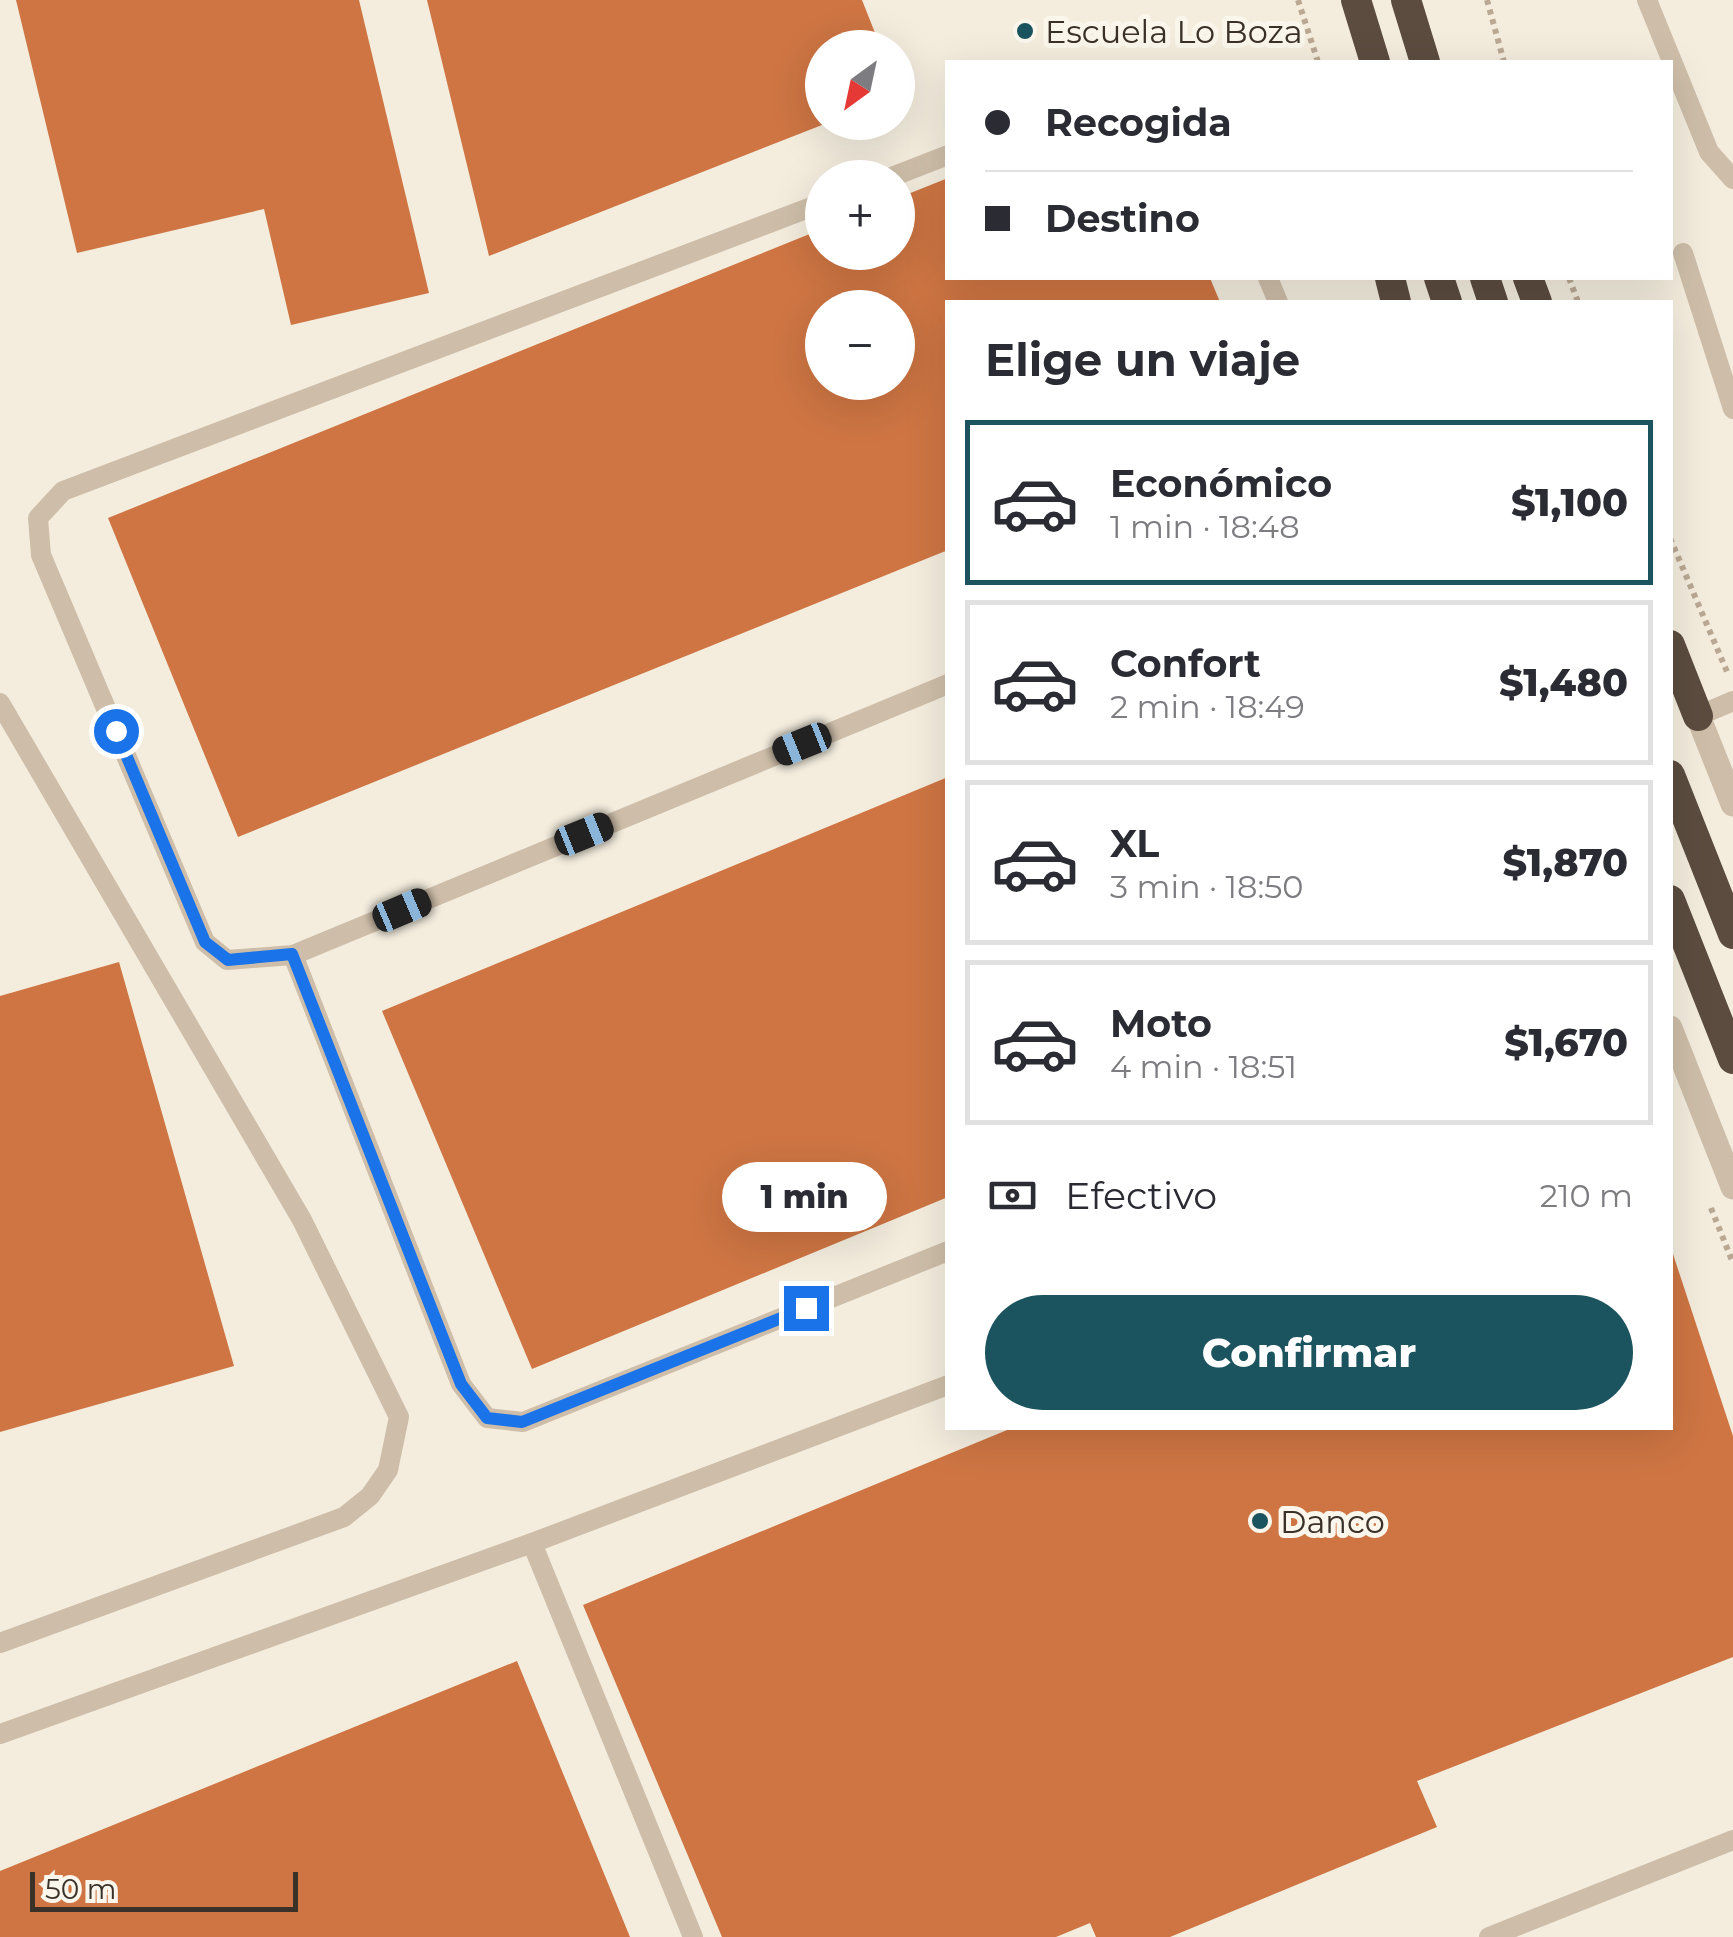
<!DOCTYPE html>
<html lang="es">
<head>
<meta charset="utf-8">
<style>
  :root { --surface:#fff; --page:#f2f2f3; --text:#2b2b33; --muted:#7c7c81; --line:#e1e1e2; --accent:#1b535f }
  body { margin:0; font-family:Montserrat,sans-serif; background:var(--page); color:var(--text); height:100vh; display:flex; flex-direction:column; font-size:38px; white-space:nowrap }
  * { box-sizing:border-box; margin:0 }
  p { font-size:32px; color:var(--muted) }
  .icon { flex:none; width:55px; height:55px; fill:none; stroke:currentColor; stroke-width:2; stroke-linecap:round; stroke-linejoin:round }
  .map { position:relative; flex:1; overflow:hidden }
  .details { position:absolute; left:945px; top:300px; width:728px; height:1130px; display:flex; flex-direction:column; background:var(--surface); border-radius:0px; box-shadow:0 10px 40px #0002 }
  .details>* { flex:none }
  .hud { position:absolute; left:945px; top:60px; width:728px; height:220px; border-radius:0px; box-shadow:0 10px 40px #0002; display:grid; align-content:center; height:220px; padding:0 40px; background:var(--surface) }
  .needle { width:65px; rotate:213deg }
  .controls { position:absolute; left:805px; top:30px; display:grid; gap:20px }
  .controls a { display:grid; place-items:center; width:110px; height:110px; border-radius:50%; background:var(--surface); box-shadow:0 10px 40px #0002; font-size:50px }
  .scale { position:absolute; left:30px; bottom:25px; width:268px; box-sizing:border-box; padding-left:10px; border:5px solid #3a3129; border-top:0; font-size:28px; line-height:35px; white-space:nowrap; color:#3a3129; -webkit-text-stroke:8px #fbf6eb; paint-order:stroke }
  .end { position:absolute; width:45px; height:45px; margin:-22px; border:12px solid #1a73e8; background:#fff; box-shadow:0 0 0 5px #fff }
  .from { border-radius:50% }
  .bubble { position:absolute; height:70px; border-radius:35px; background:var(--surface); box-shadow:0 10px 40px #0002; font-size:32px; font-weight:800; line-height:70px; text-align:center }
  .car { position:absolute; width:30px; height:60px; margin:-30px -15px; border-radius:12px; box-shadow:0 0 8px 2px #0007; background:linear-gradient(#222 24%,#8ab4d8 0 40%,#222 0 76%,#8ab4d8 0 86%,#222 0) }
  .hud b { display:flex; align-items:center; gap:35px; height:95px; font-size:38px }
  .hud b+b { border-top:2px solid var(--line) }
  .hud i { width:25px; height:25px; background:var(--text) }
  ul { padding:0; list-style:none }
  li { display:flex; align-items:center; gap:30px; height:165px; margin:0 20px 15px; padding:0 20px; border:5px solid var(--line); border-radius:0px }
  li div { flex:1 }
  li b { display:block; font-size:38px }
  li em { font-style:normal; font-weight:800 }
  li.current { border-color:var(--accent) }
  li>.icon { width:90px; height:90px; stroke-width:1.5 }
  h2 { padding:0 40px; font-size:45px; line-height:120px }
  .pay { display:flex; align-items:center; gap:25px; height:110px; padding:0 40px; font-size:38px }
  .pay p { margin-inline-start:auto }
  .action { display:flex; gap:20px; margin-top:auto; padding:20px 40px }
  .action a { flex:1; height:115px; border-radius:60px; background:var(--accent); color:#fff; font-size:40px; font-weight:800; line-height:115px; text-align:center }
  .map>svg:first-child { display:block }
  .building { fill:#ce7543; fill-rule:evenodd }
  .lines { fill:none; stroke-linecap:round; stroke-linejoin:round }
  .path { stroke:#baa893; stroke-width:6; stroke-dasharray:5 5; stroke-linecap:butt }
  .service { stroke:#cebea9; stroke-width:20 }
  .tertiary { stroke:#cebea9; stroke-width:25 }
  .motorway { stroke:#5c4c40; stroke-width:30 }
  .route { stroke:#1a73e8; stroke-width:12 }
  .poi-dot { fill:#1b535f; stroke:#fbf6eb; stroke-width:4 }
  .labels { text-anchor:middle; dominant-baseline:central; stroke-width:10; stroke-linejoin:round; paint-order:stroke }
  .poi-label { font-size:32px; fill:#3a3129; stroke:#fbf6eb; text-anchor:start }
</style>
</head>
<body>
<div class="map">
<svg width="1733" height="1937" viewBox="0 0 1733 1937">
  <rect width="100%" height="100%" fill="#f4edde"/>
  <path class="building" d="M16 0H359L429 293 291 325 264 209 77 253Z
    M427 0H862L881 48H822V125L489 256Z
    M948 178V278H1210L1220 302H948V550L238 837 108 518 822 229V252H898V198ZM822 308H898V382H822Z
    M948 777V1197L532 1369 382 1011Z
    M119 962 234 1366 0 1432V996Z
    M1671 1248 1733 1436V1657L1417 1781 1437 1827 1170 1937H1096L1090 1923 1056 1937H722L583 1605 1012 1428H1670Z
    M517 1661 630 1937H0V1871Z"/>
  <g class="lines">
    <path class="path" d="M1298 0 1318 62
      M1487 0 1504 62
      M1569 278 1578 302
      M1670 538 1728 674
      M1711 1208 1733 1263"/>
    <path class="service" d="M1647 0 1709 152 1733 179
      M889 178 948 155
      M822 203 63 491 38 518 41 555 205 942 227 960 293 955 948 684
      M1683 253 1733 409
      M1268 278 1278 302
      M0 703 302 1220 399 1417 388 1470 370 1496 344 1517 0 1643
      M1698 716 1733 701
      M293 955 461 1384 487 1418 523 1422 948 1251
      M532 1543 693 1937
      M0 1734 532 1543 948 1385
      M1489 1937 1733 1840"/>
    <path class="tertiary" d="M1698 716 1733 804
      M1670 1028 1733 1187"/>
    <path class="motorway" d="M1356 0 1375 62
      M1406 0 1425 62
      M1390 278 1396 302
      M1439 278 1447 302
      M1485 278 1493 302
      M1528 278 1537 302
      M1670 645 1698 716
      M1670 775 1733 934
      M1670 900 1733 1059"/>
  </g>
  <g class="lines">
    <path class="route" d="M116 731 205 942 228 960 292 954 461 1384 487 1418 522 1422 806 1308"/>
  </g>
  <g class="poi-dot">
    <circle cx="1025" cy="31" r="10"/>
    <circle cx="1260" cy="1521" r="10"/>
  </g>
  <g class="labels">
    <g class="poi-label">
      <text x="1045" y="31">Escuela Lo Boza</text>
      <text x="1280" y="1521">Danco</text>
    </g>
  </g>
</svg>
<div class="controls">
<a><svg class="needle" viewBox="-14 -14 28 28"><path d="M0-13l5 13h-10z" fill="#e53935"/><path d="M0 13l5-13h-10z" fill="#7c7c81"/></svg></a>
<a>+</a>
<a>−</a>
</div>
<div class="scale">50 m</div>
<i class="end from" style="left:116px;top:731px"></i>
<i class="end" style="left:806px;top:1308px"></i>
<div class="bubble" style="left:722px;top:1162px;width:165px">1 min</div>
<i class="car" style="left:802px;top:744px;rotate:248deg"></i>
<i class="car" style="left:584px;top:834px;rotate:68deg"></i>
<i class="car" style="left:402px;top:910px;rotate:67deg"></i>
<div class="hud">
<b><i class="from"></i>Recogida</b>
<b><i></i>Destino</b>
</div>
<section class="details">
<h2>Elige un viaje</h2>
<ul>
<li class="current"><svg class="icon" aria-label="car" viewBox="0 0 24 24"><path d="M5 17H2v-5l4-1 3-4h7l3 4 3 1v5h-3M9 17h6M6 11h13"/><circle cx="7" cy="17" r="2"/><circle cx="17" cy="17" r="2"/></svg><div><b>Económico</b><p>1 min · 18:48</p></div><em>$1,100</em></li>
<li><svg class="icon" aria-label="car" viewBox="0 0 24 24"><path d="M5 17H2v-5l4-1 3-4h7l3 4 3 1v5h-3M9 17h6M6 11h13"/><circle cx="7" cy="17" r="2"/><circle cx="17" cy="17" r="2"/></svg><div><b>Confort</b><p>2 min · 18:49</p></div><em>$1,480</em></li>
<li><svg class="icon" aria-label="car" viewBox="0 0 24 24"><path d="M5 17H2v-5l4-1 3-4h7l3 4 3 1v5h-3M9 17h6M6 11h13"/><circle cx="7" cy="17" r="2"/><circle cx="17" cy="17" r="2"/></svg><div><b>XL</b><p>3 min · 18:50</p></div><em>$1,870</em></li>
<li><svg class="icon" aria-label="car" viewBox="0 0 24 24"><path d="M5 17H2v-5l4-1 3-4h7l3 4 3 1v5h-3M9 17h6M6 11h13"/><circle cx="7" cy="17" r="2"/><circle cx="17" cy="17" r="2"/></svg><div><b>Moto</b><p>4 min · 18:51</p></div><em>$1,670</em></li>
</ul>
<div class="pay"><svg class="icon" aria-label="cash" viewBox="0 0 24 24"><path d="M3 7h18v10H3z"/><circle cx="12" cy="12" r="2"/></svg>Efectivo<p>210 m</p></div>
<div class="action"><a>Confirmar</a></div>
</section>
</div>
</body>
</html>
